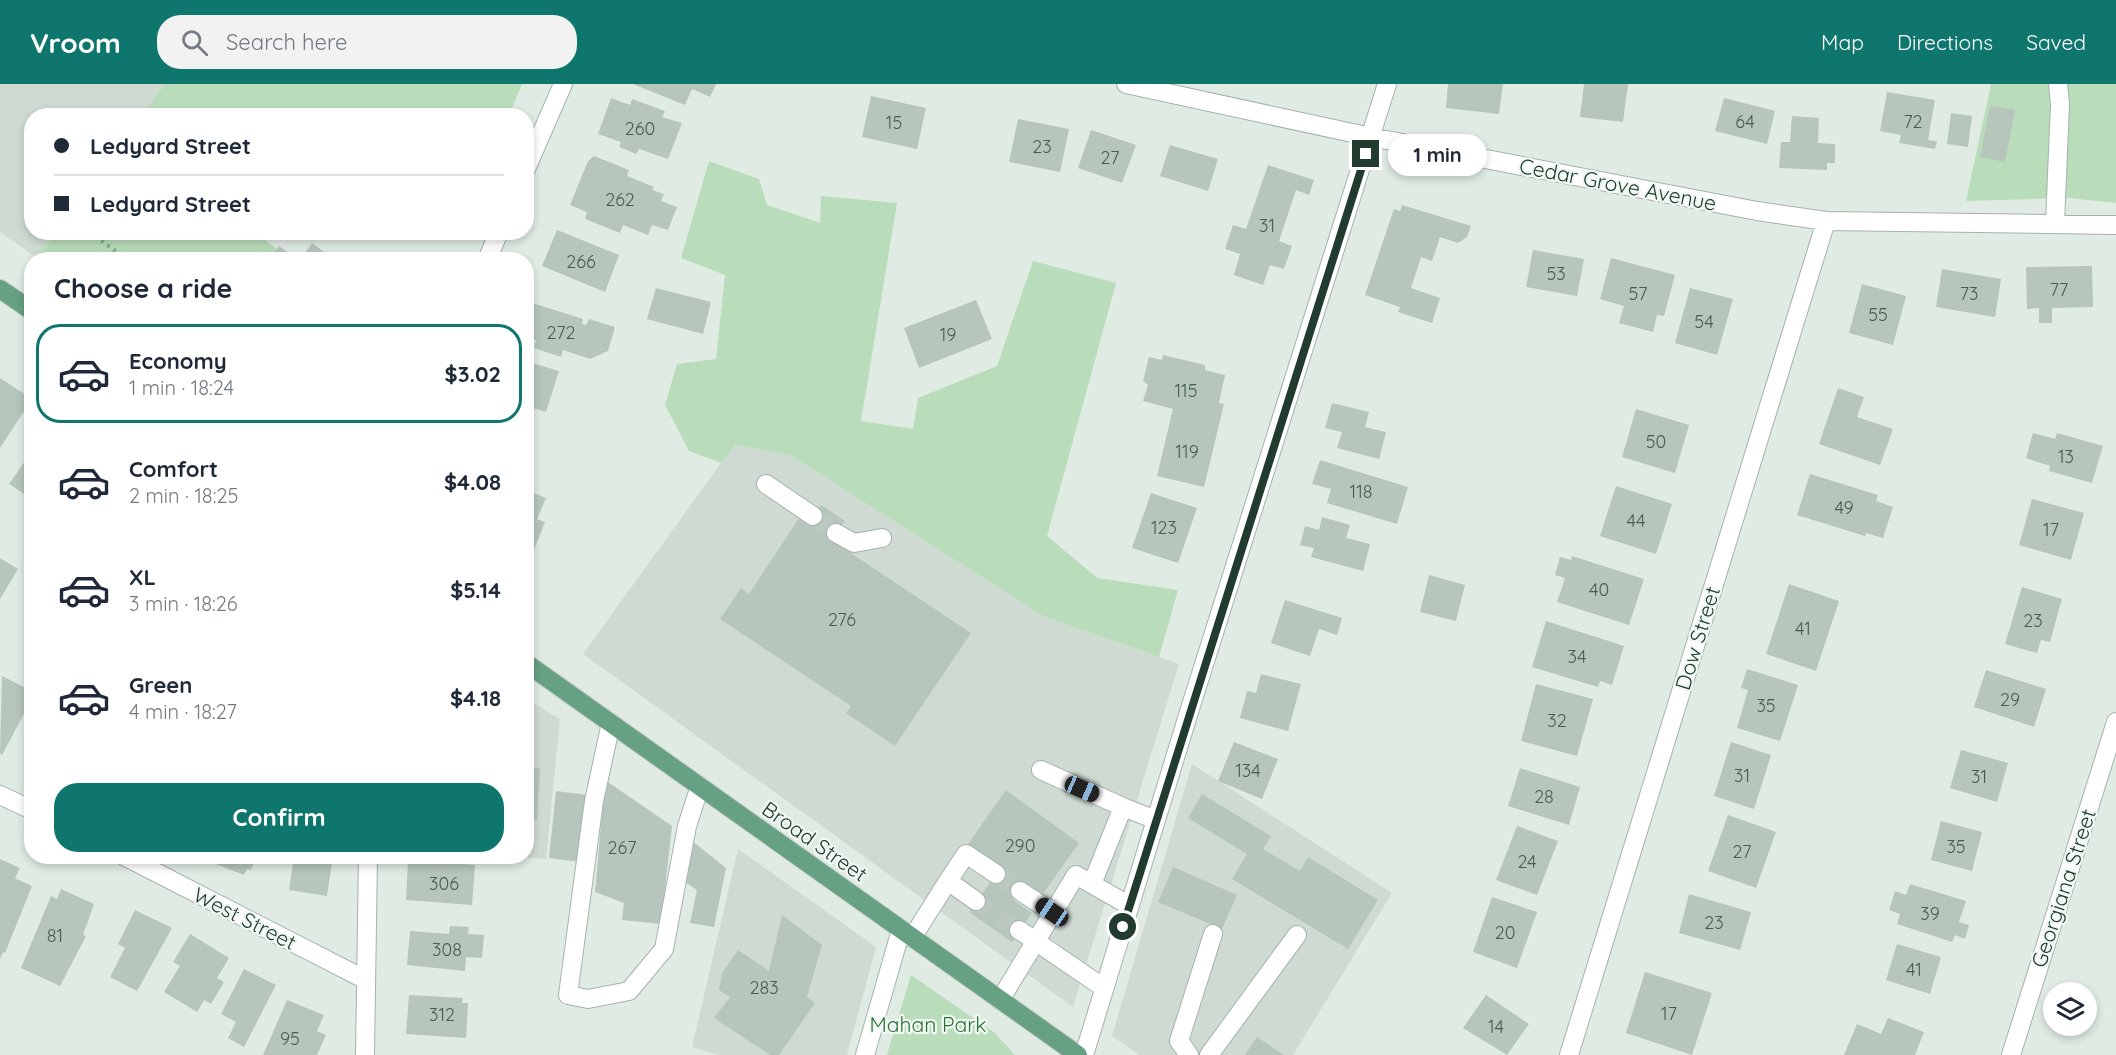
<!DOCTYPE html>
<html lang="en">
<head>
<meta charset="utf-8">
<style>
  :root { --surface:#fff; --page:#f2f2f3; --text:#1f2937; --muted:#747a83; --line:#e0e1e3; --accent:#0f766e }
  body { margin:0; font-family:Quicksand,sans-serif; background:var(--page); color:var(--text); height:100vh; display:flex; flex-direction:column; font-size:22px; white-space:nowrap }
  * { box-sizing:border-box; margin:0 }
  p { font-size:20px; color:var(--muted) }
  .icon { flex:none; width:33px; height:33px; fill:none; stroke:currentColor; stroke-width:2; stroke-linecap:round; stroke-linejoin:round }
  .map { position:relative; flex:1; overflow:hidden }
  .side { position:absolute; left:24px; top:168px; width:510px; height:612px; display:flex; flex-direction:column; background:var(--surface); border-radius:24px; box-shadow:0 3px 9px #0003 }
  .side>* { flex:none }
  .guide { position:absolute; left:24px; top:24px; width:510px; height:132px; border-radius:24px; box-shadow:0 3px 9px #0003; display:grid; align-content:center; height:132px; padding:0 30px; background:var(--surface) }
  .fabs { position:absolute; left:2043px; top:898px; display:grid; gap:12px }
  .fabs a { display:grid; place-items:center; width:54px; height:54px; border-radius:50%; background:var(--surface); box-shadow:0 3px 9px #0003; font-size:30px }
  .end { position:absolute; width:27px; height:27px; margin:-14px; border:8px solid #213c2e; background:#fff; box-shadow:0 0 0 3px #fff }
  .from { border-radius:50% }
  .bubble { position:absolute; height:42px; border-radius:21px; background:var(--surface); box-shadow:0 3px 9px #0003; font-size:20px; font-weight:700; line-height:42px; text-align:center }
  .car { position:absolute; width:18px; height:36px; margin:-18px -9px; border-radius:8px; box-shadow:0 0 4px 2px #0007; background:linear-gradient(#222 24%,#8ab4d8 0 40%,#222 0 76%,#8ab4d8 0 86%,#222 0) }
  .guide b { display:flex; align-items:center; gap:21px; height:57px; font-size:22px }
  .guide b+b { border-top:2px solid var(--line) }
  .guide i { width:15px; height:15px; background:var(--text) }
  ul { padding:0; list-style:none }
  li { display:flex; align-items:center; gap:18px; height:99px; margin:0 12px 9px; padding:0 18px; border:3px solid transparent; border-radius:24px }
  li div { flex:1 }
  li b { display:block; font-size:22px }
  li em { font-style:normal; font-weight:700 }
  li.current { border-color:var(--accent) }
  li>.icon { width:54px; height:54px; stroke-width:1.5 }
  h2 { padding:0 30px; font-size:27px; line-height:72px }
  .cta { display:flex; gap:12px; margin-top:auto; padding:12px 30px }
  .cta a { flex:1; height:69px; border-radius:24px; background:var(--accent); color:#fff; font-size:24px; font-weight:700; line-height:69px; text-align:center }
  header { display:flex; align-items:center; gap:36px; box-sizing:border-box; height:84px; padding:0 30px; background:var(--accent); color:#fff }
  header strong { font-size:28px }
  nav { display:flex; gap:33px; margin-inline-start:auto; font-size:21px }
  .search { width:420px; height:54px; background:var(--page); display:flex; align-items:center; gap:15px; box-sizing:border-box; padding:0 21px; border-radius:24px; color:var(--muted); font-size:22px }
  .map>svg:first-child { display:block }
  .built { fill:#cfdbd2 }
  .green { fill:#b9ddba }
  .building { fill:#b6c6bc }
  .lines { fill:none; stroke-linecap:round; stroke-linejoin:round }
  .minor-tunnel { stroke:#bac8c0; stroke-width:18; stroke-dasharray:18 9; stroke-linecap:butt }
  .minor-casing { stroke:#a3b3aa; stroke-width:20 }
  .major-casing { stroke:#c1c8c4; stroke-width:20 }
  .path { stroke:#81af95; stroke-width:4; stroke-dasharray:3 4.5; stroke-linecap:butt }
  .minor { stroke:#fff; stroke-width:18 }
  .major { stroke:#65a182; stroke-width:18 }
  .route { stroke:#213c2e; stroke-width:8 }
  .labels { text-anchor:middle; dominant-baseline:central; stroke-width:4.5; stroke-linejoin:round; paint-order:stroke }
  .number-label { font-size:18px; fill:#465e52 }
  .street-label { font-size:21px; fill:#213c2e; stroke:#f1f8f3 }
  .park-label { font-size:21px; fill:#2b7235; stroke:#f1f8f3 }
</style>
</head>
<body>
<header>
<strong>Vroom</strong>
<div class="search"><svg class="icon" aria-label="search" viewBox="0 0 24 24"><circle cx="10" cy="10" r="6"/><path d="M15 15l6 6"/></svg>Search here</div>
<nav><a>Map</a><a>Directions</a><a>Saved</a></nav>
</header>
<div class="map">
<svg width="2116" height="971" viewBox="0 0 2116 971">
  <rect width="100%" height="100%" fill="#e0ebe4"/>
  <path class="built" d="M0 0H165L142 31 32 32V148L56 149 37 174 0 148Z
    M734 361 790 371 1043 532 1179 580 1073 923 583 570Z
    M527 615 560 635 546 775 524 773Z
    M1192 680 1392 809 1293 971H1139L1112 952Z
    M738 765 876 863 847 971H719L692 963Z"/>
  <path class="green" d="M165 0H522L509 31H142Z
    M1991 0H2116V119L2070 114 1966 117Z
    M709 77 759 95 767 121 820 139 821 112 897 119 861 337 913 345 918 314 997 282 1033 177 1116 199 1047 452 1097 494 1178 506 1159 573 1043 532 790 371 735 361 722 379 689 367 665 321 677 280 716 275 725 191 681 174Z
    M56 149H255L277 165 269 176 39 175 37 174Z
    M911 891 995 949 1015 971H887Z"/>
  <path class="building" d="M633 0H716L710 13 692 5 685 21Z
    M1448 0H1503L1499 30 1446 24Z
    M1584 0H1628L1623 38 1580 33Z
    M1887 8 1935 16 1928 56 1937 57 1935 65 1899 59 1901 51 1880 47Z
    M871 12 926 24 917 65 862 53Z
    M611 14 630 21 632 15 665 27 662 33 682 39 668 75 639 65 636 70 619 63 621 58 598 50Z
    M1724 14 1775 27 1767 60 1715 47Z
    M1990 21 2015 26 2005 78 1980 73Z
    M1951 29 1972 32 1968 63 1947 60Z
    M1792 32 1819 34 1818 59 1835 60V79H1827V86L1779 84 1781 58H1790Z
    M1018 35 1069 45 1060 88 1009 78Z
    M1091 46 1136 61 1122 99 1078 84Z
    M1170 61 1218 75 1208 107 1160 92Z
    M594 72 629 86 627 92 654 103 652 106 664 110 661 117 677 123 668 146 652 141 648 151 623 141 620 149 585 135 587 128 570 121 588 77Z
    M1268 81 1314 96 1309 111 1296 106 1279 157 1292 162 1284 185 1270 181 1263 201 1234 191 1240 170 1225 165 1233 141 1246 145Z
    M1402 121 1471 142 1467 153 1458 159 1440 153 1432 177 1421 173 1411 204 1440 214 1432 239 1398 228 1400 223 1365 211 1394 125 1400 127Z
    M557 146 619 171 605 208 542 182Z
    M312 159 335 176H300Z
    M279 162 298 176H269Z
    M1533 166 1584 175 1577 212 1526 203Z
    M1611 174 1675 191 1664 232 1657 231 1653 248 1619 239 1624 222 1600 215Z
    M2092 182 2093 223 2052 224V239H2039V224L2027 225 2026 183Z
    M1942 185 2001 195 1995 233 1936 223Z
    M1862 200 1906 212 1893 261 1849 249Z
    M656 204 711 218 703 250 647 235Z
    M1690 204 1733 215 1717 271 1675 259Z
    M976 216 992 255 919 284 904 244Z
    M526 217 583 235 582 240 586 241 589 235 615 243 608 267 590 275 563 266 561 273 534 264 536 256 526 253Z
    M1163 271 1205 281V286L1225 291 1219 319 1224 320 1204 403 1157 392 1173 325 1143 317 1148 301 1143 297 1149 273 1162 276Z
    M526 277 559 287 546 328 526 322Z
    M0 294 32 315 0 364Z
    M1838 304 1864 313 1857 333 1893 345 1880 381 1819 360Z
    M1332 319 1369 328 1365 343 1386 348 1379 375 1337 364 1342 348 1325 344Z
    M1636 325 1689 341 1675 389 1622 373Z
    M2033 349 2055 355 2057 349 2103 362 2092 399 2049 387 2050 382 2026 374Z
    M32 367V415L9 400Z
    M1320 376 1408 403 1397 440 1327 419 1331 405 1312 400Z
    M1810 390 1878 411 1876 417 1893 423 1883 454 1866 449 1865 452 1797 431Z
    M1616 402 1672 420 1656 470 1600 452Z
    M526 406 546 414 537 435 545 438 527 483Z
    M1151 409 1197 424 1178 479 1132 464Z
    M2032 415 2084 429 2071 476 2019 461Z
    M821 421 845 437 831 456 971 549 895 662 846 629 851 622 720 535 741 504 749 510 800 433 809 439Z
    M1322 433 1350 441 1346 454 1370 460 1363 487 1311 473 1314 464 1300 461 1305 442 1319 446Z
    M1572 472 1644 495 1629 541 1557 518 1565 494 1555 491 1560 473 1571 476Z
    M0 474 18 485 0 515Z
    M1429 491 1465 501 1456 537 1420 528Z
    M1789 500 1839 517 1816 587 1766 570Z
    M2022 503 2062 515 2050 558 2041 556 2037 569 2005 560Z
    M1285 516 1342 534 1337 551 1319 545 1310 572 1271 559Z
    M1546 537 1624 562 1612 601 1600 597 1598 603 1532 583Z
    M1747 585 1798 601 1780 657 1737 644 1748 606 1741 604Z
    M1986 586 2046 605 2034 643 1974 623Z
    M1261 590 1301 600 1288 647 1240 634 1247 607 1256 609Z
    M2 592 32 607V615L2 671 0 669Z
    M1536 600 1593 615 1577 672 1521 657Z
    M1234 658 1278 675 1262 715 1218 697Z
    M1731 658 1771 671 1754 725 1714 712Z
    M1961 666 2008 679 1997 718 1950 704Z
    M526 684H540L537 736 526 735Z
    M1520 684 1580 703 1569 741 1508 722Z
    M605 696 672 742 661 840 622 836 624 819 595 808Z
    M1006 706 1079 759 1040 814 1023 803 1013 816 1032 829 1012 858 969 828 999 786 966 763Z
    M556 707 587 711 580 778 549 774Z
    M1202 710 1271 752 1263 765 1300 787 1308 773 1378 816 1348 865 1232 795 1247 770 1188 734Z
    M1728 731 1776 748 1756 804 1708 787Z
    M1941 737 1982 748 1972 787 1931 776Z
    M1517 742 1558 757 1537 811 1496 796Z
    M691 756 726 784 714 843 690 839 697 806 683 797Z
    M195 772H256L251 786 247 785 244 791Z
    M294 772H333L327 812 289 806Z
    M0 775 20 784 15 794 32 802 5 869 3 868 0 875Z
    M408 776 475 781 472 821 406 816Z
    M1173 783 1237 811 1222 845 1158 818Z
    M1910 800 1966 817 1959 838 1969 841 1965 855 1955 851 1952 858 1897 840 1900 830 1889 826 1895 807 1906 811Z
    M61 805 94 820 83 851 86 852 60 902 21 884 51 812 57 815Z
    M1689 810 1751 828 1740 866 1679 849Z
    M1492 813 1537 828 1517 884 1473 868Z
    M135 826 172 844 137 907 110 893 125 864 118 860Z
    M782 831 822 861 807 913 815 919 779 971H770L714 934 730 913 719 906 722 889 738 866 769 887Z
    M450 842 469 843 468 850 484 851 482 874 466 873 465 887 407 881 410 847 449 850Z
    M190 850 229 874 217 894 224 898 211 920 204 916 197 928 164 908 180 882 173 878Z
    M1897 860 1941 873 1930 910 1886 896Z
    M244 885 276 901 244 963 228 954 236 938 221 930Z
    M1645 888 1712 909 1692 971 1626 949Z
    M409 911 463 914 462 919H468L466 954 406 950Z
    M1486 911 1529 940 1507 971 1463 944Z
    M287 916 324 931 317 947 326 951 317 971H263Z
    M1888 934 1924 948 1915 971H1844L1857 940 1881 950Z
    M1257 953 1284 971H1245Z"/>
  <g class="lines">
    <path class="minor-tunnel" d="M813 432 836 449
      M996 790 1020 807
      M976 817 1019 846"/>
    <g class="minor-casing">
      <path id="minor" d="M1126 0 1371 53 1757 127 1826 137 2116 141
        M526 85 563 0
        M2055 139 2060 20 2058 0
        M487 176 499 148
        M766 400 813 432
        M836 449 854 459 882 454
        M611 639 594 717 568 911 588 915 629 907 664 865 687 742 700 702
        M1041 686 1123 723 1092 800
        M0 711 32 726
        M1123 723 1156 736
        M124 772 366 896
        M948 797 966 770 996 790
        M1020 807 1052 828
        M1019 846 1104 904
        M912 854 948 797 976 817
        M1000 916 1076 791 1130 822
        M365 971 368 772
        M865 971 901 846
        M1084 971 1189 628 1387 0
        M1189 971 1179 957 1213 850
        M1209 971 1297 851
        M1569 971 1826 137
        M2011 971 2116 638"/>
    </g>
    <g class="major-casing">
      <path id="major" d="M0 205 32 227
        M526 579 1078 971"/>
    </g>
    <path class="path" d="M89 148 128 176"/>
    <use href="#minor" class="minor"/>
    <use href="#major" class="major"/>
  </g>
  <g class="lines">
    <path class="route" d="M1123 843 1366 70"/>
  </g>
  <g class="labels">
    <g class="number-label">
      <text x="1745" y="37">64</text>
      <text x="1913" y="37">72</text>
      <text x="894" y="38">15</text>
      <text x="640" y="44">260</text>
      <text x="1042" y="62">23</text>
      <text x="1110" y="73">27</text>
      <text x="620" y="115">262</text>
      <text x="1267" y="141">31</text>
      <text x="581" y="177">266</text>
      <text x="1556" y="189">53</text>
      <text x="2059" y="205">77</text>
      <text x="1638" y="209">57</text>
      <text x="1969" y="209">73</text>
      <text x="1878" y="230">55</text>
      <text x="1704" y="237">54</text>
      <text x="561" y="248">272</text>
      <text x="948" y="250">19</text>
      <text x="1186" y="306">115</text>
      <text x="1656" y="357">50</text>
      <text x="1187" y="367">119</text>
      <text x="2066" y="372">13</text>
      <text x="1361" y="407">118</text>
      <text x="1844" y="423">49</text>
      <text x="1636" y="436">44</text>
      <text x="1164" y="443">123</text>
      <text x="2051" y="445">17</text>
      <text x="1599" y="505">40</text>
      <text x="842" y="535">276</text>
      <text x="2033" y="536">23</text>
      <text x="1803" y="544">41</text>
      <text x="1577" y="572">34</text>
      <text x="2010" y="615">29</text>
      <text x="1766" y="621">35</text>
      <text x="1557" y="636">32</text>
      <text x="1248" y="686">134</text>
      <text x="1742" y="691">31</text>
      <text x="1979" y="692">31</text>
      <text x="1544" y="712">28</text>
      <text x="1020" y="761">290</text>
      <text x="1956" y="762">35</text>
      <text x="622" y="763">267</text>
      <text x="1742" y="767">27</text>
      <text x="1527" y="777">24</text>
      <text x="444" y="799">306</text>
      <text x="1930" y="829">39</text>
      <text x="1714" y="838">23</text>
      <text x="1505" y="848">20</text>
      <text x="55" y="851">81</text>
      <text x="447" y="865">308</text>
      <text x="1914" y="885">41</text>
      <text x="764" y="903">283</text>
      <text x="1669" y="929">17</text>
      <text x="442" y="930">312</text>
      <text x="1496" y="942">14</text>
      <text x="290" y="954">95</text>
    </g>
    <g class="street-label">
      <text transform="translate(1618 100) rotate(11)">Cedar Grove Avenue</text>
      <text transform="translate(1697 554) rotate(-73)">Dow Street</text>
      <text transform="translate(815 757) rotate(35)">Broad Street</text>
      <text transform="translate(2063 804) rotate(-72)">Georgiana Street</text>
      <text transform="translate(245 834) rotate(27)">West Street</text>
    </g>
    <g class="park-label">
      <text x="928" y="940">Mahan Park</text>
    </g>
  </g>
</svg>
<div class="fabs">
<a><svg class="icon" aria-label="layers" viewBox="0 0 24 24"><path d="M12 4l9 5-9 5-9-5zM3 14l9 5 9-5"/></svg></a>
</div>
<i class="end from" style="left:1123px;top:843px"></i>
<i class="end" style="left:1366px;top:70px"></i>
<div class="bubble" style="left:1388px;top:50px;width:99px">1 min</div>
<i class="car" style="left:1082px;top:705px;rotate:114deg"></i>
<i class="car" style="left:1052px;top:828px;rotate:304deg"></i>
<div class="guide">
<b><i class="from"></i>Ledyard Street</b>
<b><i></i>Ledyard Street</b>
</div>
<section class="side">
<h2>Choose a ride</h2>
<ul>
<li class="current"><svg class="icon" aria-label="car" viewBox="0 0 24 24"><path d="M5 17H2v-5l4-1 3-4h7l3 4 3 1v5h-3M9 17h6M6 11h13"/><circle cx="7" cy="17" r="2"/><circle cx="17" cy="17" r="2"/></svg><div><b>Economy</b><p>1 min · 18:24</p></div><em>$3.02</em></li>
<li><svg class="icon" aria-label="car" viewBox="0 0 24 24"><path d="M5 17H2v-5l4-1 3-4h7l3 4 3 1v5h-3M9 17h6M6 11h13"/><circle cx="7" cy="17" r="2"/><circle cx="17" cy="17" r="2"/></svg><div><b>Comfort</b><p>2 min · 18:25</p></div><em>$4.08</em></li>
<li><svg class="icon" aria-label="car" viewBox="0 0 24 24"><path d="M5 17H2v-5l4-1 3-4h7l3 4 3 1v5h-3M9 17h6M6 11h13"/><circle cx="7" cy="17" r="2"/><circle cx="17" cy="17" r="2"/></svg><div><b>XL</b><p>3 min · 18:26</p></div><em>$5.14</em></li>
<li><svg class="icon" aria-label="car" viewBox="0 0 24 24"><path d="M5 17H2v-5l4-1 3-4h7l3 4 3 1v5h-3M9 17h6M6 11h13"/><circle cx="7" cy="17" r="2"/><circle cx="17" cy="17" r="2"/></svg><div><b>Green</b><p>4 min · 18:27</p></div><em>$4.18</em></li>
</ul>
<div class="cta"><a>Confirm</a></div>
</section>
</div>
</body>
</html>
